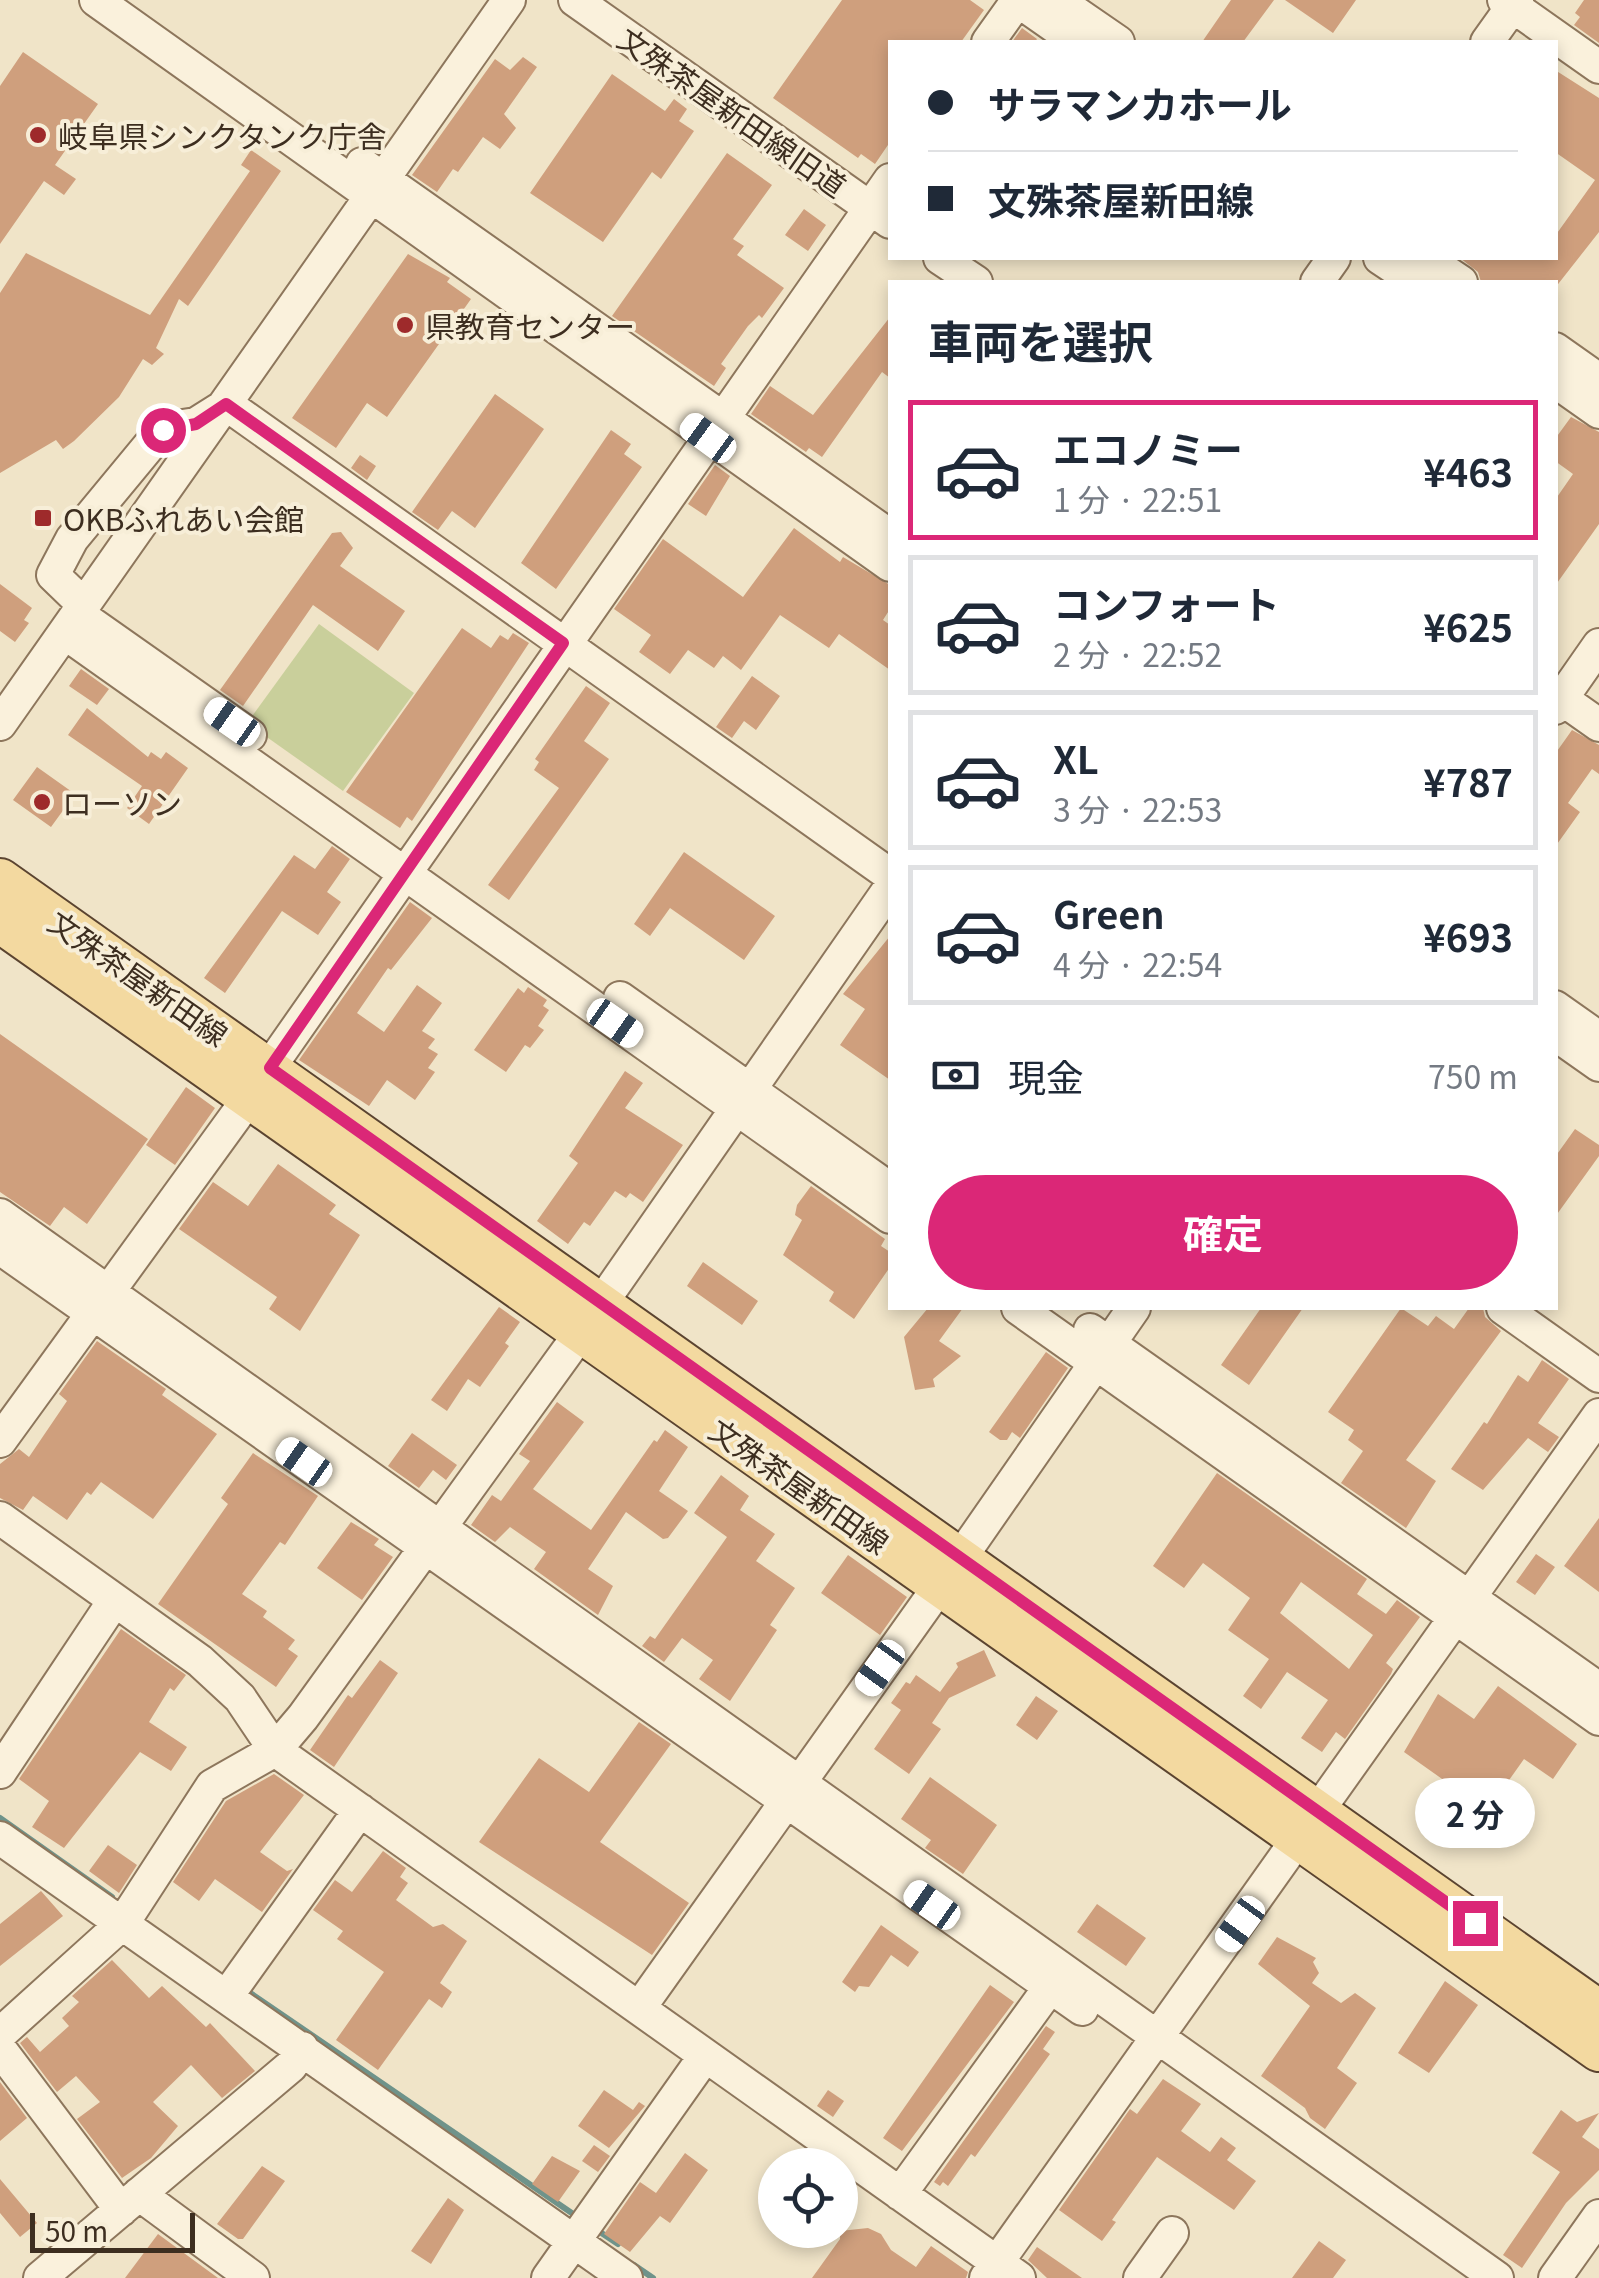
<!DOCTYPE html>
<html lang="ja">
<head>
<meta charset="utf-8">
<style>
  :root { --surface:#fff; --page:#f6f6f7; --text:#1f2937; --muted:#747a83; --line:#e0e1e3; --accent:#db2777 }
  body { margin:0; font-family:Georgia,"Noto Sans JP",serif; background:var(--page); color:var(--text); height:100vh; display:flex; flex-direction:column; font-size:38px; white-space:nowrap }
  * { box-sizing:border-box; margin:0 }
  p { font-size:32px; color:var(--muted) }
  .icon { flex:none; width:55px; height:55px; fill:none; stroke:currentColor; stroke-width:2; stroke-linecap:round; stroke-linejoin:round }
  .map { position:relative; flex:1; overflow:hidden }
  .details { position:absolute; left:888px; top:280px; width:670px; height:1030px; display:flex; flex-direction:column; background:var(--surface); border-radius:0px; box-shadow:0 5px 15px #0003 }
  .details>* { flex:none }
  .guide { position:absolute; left:888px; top:40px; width:670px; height:220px; border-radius:0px; box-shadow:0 5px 15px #0003; display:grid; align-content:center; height:220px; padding:0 40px; background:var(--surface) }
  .fabs { position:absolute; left:758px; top:2148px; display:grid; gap:20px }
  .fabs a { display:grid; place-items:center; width:100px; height:100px; border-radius:50%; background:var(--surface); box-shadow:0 5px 15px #0003; font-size:50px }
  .scale { position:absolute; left:30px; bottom:25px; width:165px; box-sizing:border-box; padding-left:10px; border:5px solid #3d2e20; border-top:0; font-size:28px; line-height:35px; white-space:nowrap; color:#3d2e20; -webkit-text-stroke:8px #f7eed8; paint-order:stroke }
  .end { position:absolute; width:45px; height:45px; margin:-22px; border:12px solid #db2777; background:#fff; box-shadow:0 0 0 5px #fff }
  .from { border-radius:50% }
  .bubble { position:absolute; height:70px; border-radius:35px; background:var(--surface); box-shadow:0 5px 15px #0003; font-size:32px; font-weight:700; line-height:70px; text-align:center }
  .car { position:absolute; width:30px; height:60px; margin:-30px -15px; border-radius:12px; box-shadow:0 0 8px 2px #0007; background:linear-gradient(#fff 24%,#345 0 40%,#fff 0 76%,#345 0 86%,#fff 0) }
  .guide b { display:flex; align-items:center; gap:35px; height:95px; font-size:38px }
  .guide b+b { border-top:2px solid var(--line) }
  .guide i { width:25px; height:25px; background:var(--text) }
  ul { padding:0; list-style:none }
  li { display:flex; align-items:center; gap:30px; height:140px; margin:0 20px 15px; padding:0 20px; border:5px solid var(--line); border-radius:0px }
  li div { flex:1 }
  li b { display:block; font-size:38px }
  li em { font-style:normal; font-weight:700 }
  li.selected { border-color:var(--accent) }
  li>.icon { width:90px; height:90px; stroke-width:1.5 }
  h2 { padding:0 40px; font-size:45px; line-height:120px }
  .pay { display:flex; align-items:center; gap:25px; height:110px; padding:0 40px; font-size:38px }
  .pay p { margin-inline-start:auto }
  .primary-button { display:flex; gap:20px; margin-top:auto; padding:20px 40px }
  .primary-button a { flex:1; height:115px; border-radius:60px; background:var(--accent); color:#fff; font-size:40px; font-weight:700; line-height:115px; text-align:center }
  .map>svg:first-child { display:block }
  .green { fill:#c9cf9b }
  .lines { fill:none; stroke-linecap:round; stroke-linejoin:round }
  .stream { stroke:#6f938a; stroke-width:6 }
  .building { fill:#cf9f7d; fill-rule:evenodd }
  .minor-casing { stroke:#8d765c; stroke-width:36 }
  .major-casing { stroke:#5b4430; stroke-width:46 }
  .minor { stroke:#faf1dc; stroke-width:32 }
  .major { stroke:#f3d9a0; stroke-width:42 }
  .route { stroke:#db2777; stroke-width:12 }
  .poi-dot { fill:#9e2a2b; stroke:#f7eed8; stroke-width:4 }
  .labels { text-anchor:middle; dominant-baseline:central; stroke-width:8; stroke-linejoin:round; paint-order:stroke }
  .street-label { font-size:30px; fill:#3d2e20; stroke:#f7eed8 }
  .poi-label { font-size:30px; fill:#3d2e20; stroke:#f7eed8; text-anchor:start }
</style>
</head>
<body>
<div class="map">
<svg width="1599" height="2278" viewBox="0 0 1599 2278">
  <rect width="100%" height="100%" fill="#f0e4c8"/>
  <path class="green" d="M319 624 414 693 343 791 247 723Z"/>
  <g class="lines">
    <path class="stream" d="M0 1818 112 1897
      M243 1988 579 2218
      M594 2228 618 2244
      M634 2265 653 2278"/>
  </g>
  <path class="building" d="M842 0H970L984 10 961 42H890V142L875 164 861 154 858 158 773 98Z
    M1231 0H1274L1243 42H1202Z
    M1285 0H1356L1333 33Z
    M1584 0H1599V43L1574 25 1580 17 1575 13Z
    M1022 28 1037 39 1035 42H1012Z
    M23 52 98 104 55 165 76 179 64 195 44 181 0 244V86Z
    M523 57 537 67 504 114 516 128 500 149 483 137 458 172 453 169 437 192 412 175 495 59 510 70Z
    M1555 70 1599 98V232L1555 288V282H1481L1478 272 1460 258H1555V236L1595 180 1555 152Z
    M612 74 665 111 674 99 687 109 679 121 694 131 661 179 652 172 603 242 530 193Z
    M251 150 281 171 188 306 179 299 156 348 164 354 152 365 143 359 119 397 74 441 63 449 56 440 0 473V293L26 253 150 315 250 171 241 165Z
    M727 153 772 185 733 239 744 246 737 255 784 288 762 318 759 315 748 326 721 364 726 368 714 386 612 316Z
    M804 209 826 225 808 251 785 235Z
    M408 254 450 278 447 282 471 299 387 417 367 403 336 448 292 418Z
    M890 317V378L882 372 822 457 809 448 806 452 751 414 770 386 813 415Z
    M495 394 544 429 475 528 452 511 438 530 412 512Z
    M1571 417 1599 432V524L1555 586V500L1573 474 1555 461V439Z
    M611 430 631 444 624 454 642 467 556 589 521 563Z
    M360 455 376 466 367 480 351 468Z
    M715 465 730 476 706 516 688 504Z
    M794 528 840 562 843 557 890 585V609L883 620 890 625V670L839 634 829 648 780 615 741 670 723 656 714 668 688 650 670 674 639 652 651 635 614 609 663 539 743 597Z
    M341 532 353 548 340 566 405 611 378 651 313 605 243 706 220 690 332 533Z
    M0 584 32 608 24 620 29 623 15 642 0 631Z
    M462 628 491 648 500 635 508 640 513 633 529 643 412 821 407 817 400 828 346 792Z
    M81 669 109 689 97 705 69 686Z
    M752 676 780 696 756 730 744 721 732 738 716 727Z
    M586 686 610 703 584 741 609 759 509 900 488 885 559 788 534 770 539 762 535 759Z
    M87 708 148 757 151 752 161 759 166 752 188 768 149 824 127 808 142 786 68 735Z
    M1572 730 1599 745V774L1592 769 1568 803 1580 812 1555 847V754Z
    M37 767 75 794 51 827 13 800Z
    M332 846 350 859 327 892 341 902 318 935 282 911 225 993 204 978 294 855 315 869Z
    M684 852 775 916 744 960 670 908 650 936 634 924Z
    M410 902 432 918 391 970 388 968 357 1013 384 1032 417 985 442 1003 422 1031 435 1039 428 1048 438 1054 428 1068 435 1072 415 1100 387 1080 369 1106 299 1060Z
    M890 936V1080L840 1045 865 1009 843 994Z
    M528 987 547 1000 543 1006 549 1010 538 1026 544 1030 530 1048 525 1045 506 1072 474 1050 518 988 524 993Z
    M0 1034 148 1139 87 1224 64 1207 50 1226 0 1192Z
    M625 1071 643 1083 625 1108 683 1145 643 1202 630 1193 626 1198 615 1191 590 1226 584 1222 568 1244 537 1221 578 1163 569 1156Z
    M186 1087 215 1108 175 1165 146 1145Z
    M1575 1129 1599 1145V1156L1555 1217V1157Z
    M278 1164 336 1205 329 1214 360 1235 300 1331 269 1309 277 1297 179 1229 213 1182 248 1206Z
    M811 1186 885 1239 881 1246 890 1252V1267L854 1319 829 1301 834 1292 783 1255 802 1220 795 1215 797 1205Z
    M703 1262 758 1301 742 1325 687 1286Z
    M499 1307 520 1322 505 1343 509 1346 480 1387 468 1379 447 1411 431 1400Z
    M928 1308H963L939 1341 961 1356 933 1379 935 1387 915 1390 904 1337Z
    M1261 1308H1303L1249 1385 1221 1365Z
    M1401 1308 1428 1326 1436 1316 1454 1329 1469 1308H1483L1485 1317 1501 1331 1406 1460 1436 1481 1406 1528 1341 1483 1363 1451 1348 1440 1354 1430 1328 1412Z
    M97 1341 166 1389 162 1395 217 1434 153 1519 101 1482 91 1495 87 1492 67 1520 33 1496 23 1510 0 1498V1464L19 1449 29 1457 67 1401 59 1394Z
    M1046 1352 1068 1368 1020 1438 1012 1432 1007 1440H1000L989 1432Z
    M1542 1360 1569 1379 1538 1423 1559 1437 1548 1452 1528 1438 1483 1490 1451 1469 1484 1422 1487 1424 1518 1375 1528 1382Z
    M557 1402 584 1422 533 1489 591 1530 654 1440 657 1442 665 1430 688 1447 659 1491 688 1511 668 1538 663 1539 626 1512 588 1569 613 1586 598 1615 534 1569 546 1552 510 1527 495 1542 471 1525 492 1495 501 1501 530 1461 519 1454Z
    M412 1433 457 1465 446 1480 433 1470 419 1488 388 1466Z
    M253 1453 318 1496 285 1545 280 1542 242 1594 267 1611 263 1617 295 1640 288 1649 298 1656 276 1687 158 1604 228 1504 221 1498Z
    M1217 1473 1367 1579 1357 1594 1386 1614 1397 1600 1420 1617 1386 1663 1393 1669 1391 1674 1345 1739 1336 1732 1322 1752 1301 1738 1328 1700 1287 1672 1261 1709 1243 1696 1269 1659 1228 1630 1250 1598 1203 1563 1184 1588 1153 1566ZM1301 1582 1373 1635 1349 1669 1280 1613Z
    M721 1475 749 1496 740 1510 775 1534 756 1561 795 1588 770 1625 777 1630 730 1701 699 1679 713 1660 682 1638 664 1662 642 1646 650 1636 655 1639 727 1537 694 1513Z
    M1599 1518V1592L1564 1566Z
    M351 1522 379 1539 374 1545 393 1557 362 1600 317 1568Z
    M1536 1554 1555 1567 1535 1595 1516 1582Z
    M848 1555 907 1597 880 1635 821 1593Z
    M121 1629 186 1675 174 1691 170 1688 149 1722 187 1747 171 1771 140 1752 64 1848 32 1827 49 1801 19 1779Z
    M984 1650 996 1676 949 1698 932 1723 941 1729 909 1774 874 1749 901 1710 891 1703 906 1682 910 1684 916 1675 940 1692 958 1667 956 1663Z
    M380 1660 398 1673 334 1767 310 1750 348 1695 352 1698Z
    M1498 1686 1577 1744 1553 1779 1524 1759 1468 1838 1425 1808 1445 1781 1404 1752 1438 1694 1474 1719Z
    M1036 1696 1058 1711 1037 1740 1016 1725Z
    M639 1722 671 1744 600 1842 689 1903 652 1955 479 1842 539 1758 589 1792Z
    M274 1774 304 1795 260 1852 287 1871 293 1869 262 1912 215 1879 199 1901 173 1882 226 1801Z
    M930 1777 997 1825 963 1874 925 1848 931 1840 901 1819Z
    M108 1845 137 1865 119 1893 89 1871Z
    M383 1851 406 1868 400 1877 408 1883 396 1900 433 1927 443 1924 467 1941 440 1983 452 1992 442 2008 429 1999 378 2070 336 2040 384 1972 337 1939 343 1931 313 1910 335 1880 352 1892Z
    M41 1891 63 1916 0 1966V1924Z
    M1097 1904 1146 1938 1126 1966 1077 1932Z
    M881 1925 919 1952 908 1967 891 1955 869 1987 859 1986 855 1992 842 1982Z
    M1277 1937 1316 1958 1313 1962 1319 1973 1312 1983 1341 2003 1355 1993 1376 2008 1337 2068 1357 2083 1325 2129 1310 2118 1305 2108 1261 2076 1310 2006 1258 1964Z
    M112 1960 149 1998 162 1986 206 2027 210 2023 255 2071 222 2098 191 2065 153 2102 178 2126 151 2158 122 2178 77 2119 100 2102 76 2076 57 2092 20 2043 27 2037 40 2052 69 2026 62 2018 79 2002 72 1996Z
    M1445 1981 1478 2005 1429 2073 1398 2053Z
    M990 1985 1014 2002 902 2151 883 2138Z
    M1046 2026 1055 2032 1043 2049 1050 2054 975 2157 971 2154 948 2186 943 2182 940 2186 934 2182Z
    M1163 2079 1201 2104 1181 2131 1210 2152 1221 2137 1236 2148 1227 2160 1256 2181 1234 2210 1157 2157 1112 2220 1116 2222 1102 2241 1059 2210 1130 2109 1137 2114Z
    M0 2082 27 2118 0 2141Z
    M604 2090 633 2110 639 2102 645 2106 609 2148 578 2126Z
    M828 2090 844 2101 833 2117 817 2106Z
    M1561 2110 1577 2122 1599 2113 1582 2137 1599 2149V2170L1566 2203 1522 2268 1503 2255 1560 2172 1532 2153Z
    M594 2145 610 2156 598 2172 582 2161Z
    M685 2153 708 2170 670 2223 660 2216 630 2252 604 2234 640 2182 656 2193Z
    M552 2156 580 2171 558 2202 532 2184Z
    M262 2166 285 2181 243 2239H238L217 2224Z
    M0 2179 37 2223 20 2237 0 2213Z
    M448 2198 464 2210 431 2264 411 2251Z
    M868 2228 881 2234 891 2250 916 2267 931 2246 968 2272 966 2278H812L840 2239V2231Z
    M158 2234 218 2278H125Z
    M1319 2241 1346 2260 1333 2278H1292Z
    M1037 2247 1082 2278H1047L1028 2260Z"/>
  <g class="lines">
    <g class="minor-casing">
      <path id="minor" d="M96 0 890 565
        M575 0 890 222
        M1017 0 1077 42
        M1057 0 1118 42
        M1504 0 1599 67
        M988 42 1018 0
        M1487 42 1517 0
        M362 164 890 536
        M940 258 976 282
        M1380 258 1416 282
        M1425 258 1461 282
        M1317 282 1334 258
        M1555 349 1599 380
        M1555 381 1599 412
        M226 404 890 875
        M84 605 53 575 72 539 163 429 196 424 223 407
        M78 614 250 735
        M65 633 890 1217
        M1555 694 1599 725
        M1555 708 1599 645
        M0 724 509 0
        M620 998 890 1189
        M1555 1007 1599 1038
        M1555 1034 1599 1065
        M269 1068 890 180
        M0 1215 1497 2278
        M0 1248 1082 2009
        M1018 1308 1599 1719
        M1503 1308 1599 1376
        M1090 1330 1599 1689
        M0 1441 249 1098
        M0 1518 200 1661 240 1698 275 1750 1019 2278
        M961 1557 1134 1308
        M0 1772 114 1601
        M0 1838 626 2278
        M227 1996 360 1810
        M640 2007 941 1584
        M0 2034 123 1923 212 1786 275 1750 303 1717 582 1331 890 888
        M0 2049 121 2210
        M139 2194 253 2278
        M900 2194 1050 1987
        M40 2278 291 2066 302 2048
        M548 2278 705 2056
        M986 2278 1599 1415
        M1140 2278 1172 2233
        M1555 2278 1599 2216"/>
    </g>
    <g class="major-casing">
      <path id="major" d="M0 880 1599 2012
        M0 921 1599 2050"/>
    </g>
    <use href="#minor" class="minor"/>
    <use href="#major" class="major"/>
  </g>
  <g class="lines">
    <path class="route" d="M163 430 196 424 226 404 563 643 270 1068 1475 1923"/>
  </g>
  <g class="poi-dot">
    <circle cx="38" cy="135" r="10"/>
    <circle cx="405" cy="325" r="10"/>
    <rect x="33" y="508" width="20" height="20" rx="5"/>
    <circle cx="42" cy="802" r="10"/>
  </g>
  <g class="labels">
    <g class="street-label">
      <text transform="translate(733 111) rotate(35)">文殊茶屋新田線旧道</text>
      <text transform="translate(139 977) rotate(35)">文殊茶屋新田線</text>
      <text transform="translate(800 1485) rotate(35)">文殊茶屋新田線</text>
    </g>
    <g class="poi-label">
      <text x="58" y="135">岐阜県シンクタンク庁舎</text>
      <text x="425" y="325">県教育センター</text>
      <text x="63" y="518">OKBふれあい会館</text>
      <text x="62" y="802">ローソン</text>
    </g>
  </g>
</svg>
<div class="fabs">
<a><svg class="icon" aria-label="locate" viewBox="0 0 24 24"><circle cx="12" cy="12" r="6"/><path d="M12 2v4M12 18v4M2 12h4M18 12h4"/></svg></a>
</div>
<div class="scale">50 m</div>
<i class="end from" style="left:163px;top:430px"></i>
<i class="end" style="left:1475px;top:1923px"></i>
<div class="bubble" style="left:1415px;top:1778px;width:120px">2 分</div>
<i class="car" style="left:708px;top:438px;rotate:306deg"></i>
<i class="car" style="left:232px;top:722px;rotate:305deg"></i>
<i class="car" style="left:615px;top:1023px;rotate:125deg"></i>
<i class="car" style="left:304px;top:1462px;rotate:305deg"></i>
<i class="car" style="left:880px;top:1668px;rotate:216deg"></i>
<i class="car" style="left:932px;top:1905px;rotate:305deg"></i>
<i class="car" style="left:1240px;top:1924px;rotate:216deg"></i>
<div class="guide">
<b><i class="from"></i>サラマンカホール</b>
<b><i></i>文殊茶屋新田線</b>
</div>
<section class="details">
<h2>車両を選択</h2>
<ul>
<li class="selected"><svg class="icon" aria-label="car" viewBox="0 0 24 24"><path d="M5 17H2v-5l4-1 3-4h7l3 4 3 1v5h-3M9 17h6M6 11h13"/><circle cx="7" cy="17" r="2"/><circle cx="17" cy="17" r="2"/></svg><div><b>エコノミー</b><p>1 分 · 22:51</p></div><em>¥463</em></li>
<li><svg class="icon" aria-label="car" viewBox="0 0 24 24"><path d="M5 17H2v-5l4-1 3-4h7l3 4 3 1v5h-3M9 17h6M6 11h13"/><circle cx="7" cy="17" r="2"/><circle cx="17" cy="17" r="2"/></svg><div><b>コンフォート</b><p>2 分 · 22:52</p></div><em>¥625</em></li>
<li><svg class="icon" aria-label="car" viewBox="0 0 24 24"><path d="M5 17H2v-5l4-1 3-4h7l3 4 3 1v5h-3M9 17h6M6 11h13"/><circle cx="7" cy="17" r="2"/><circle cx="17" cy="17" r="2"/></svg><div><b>XL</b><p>3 分 · 22:53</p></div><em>¥787</em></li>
<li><svg class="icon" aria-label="car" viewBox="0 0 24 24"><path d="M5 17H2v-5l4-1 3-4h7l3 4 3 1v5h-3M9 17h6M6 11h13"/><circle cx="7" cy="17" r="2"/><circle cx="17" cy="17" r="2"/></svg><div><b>Green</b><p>4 分 · 22:54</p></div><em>¥693</em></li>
</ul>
<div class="pay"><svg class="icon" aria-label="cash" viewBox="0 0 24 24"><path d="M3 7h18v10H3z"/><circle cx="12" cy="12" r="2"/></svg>現金<p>750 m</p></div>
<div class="primary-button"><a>確定</a></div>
</section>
</div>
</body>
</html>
